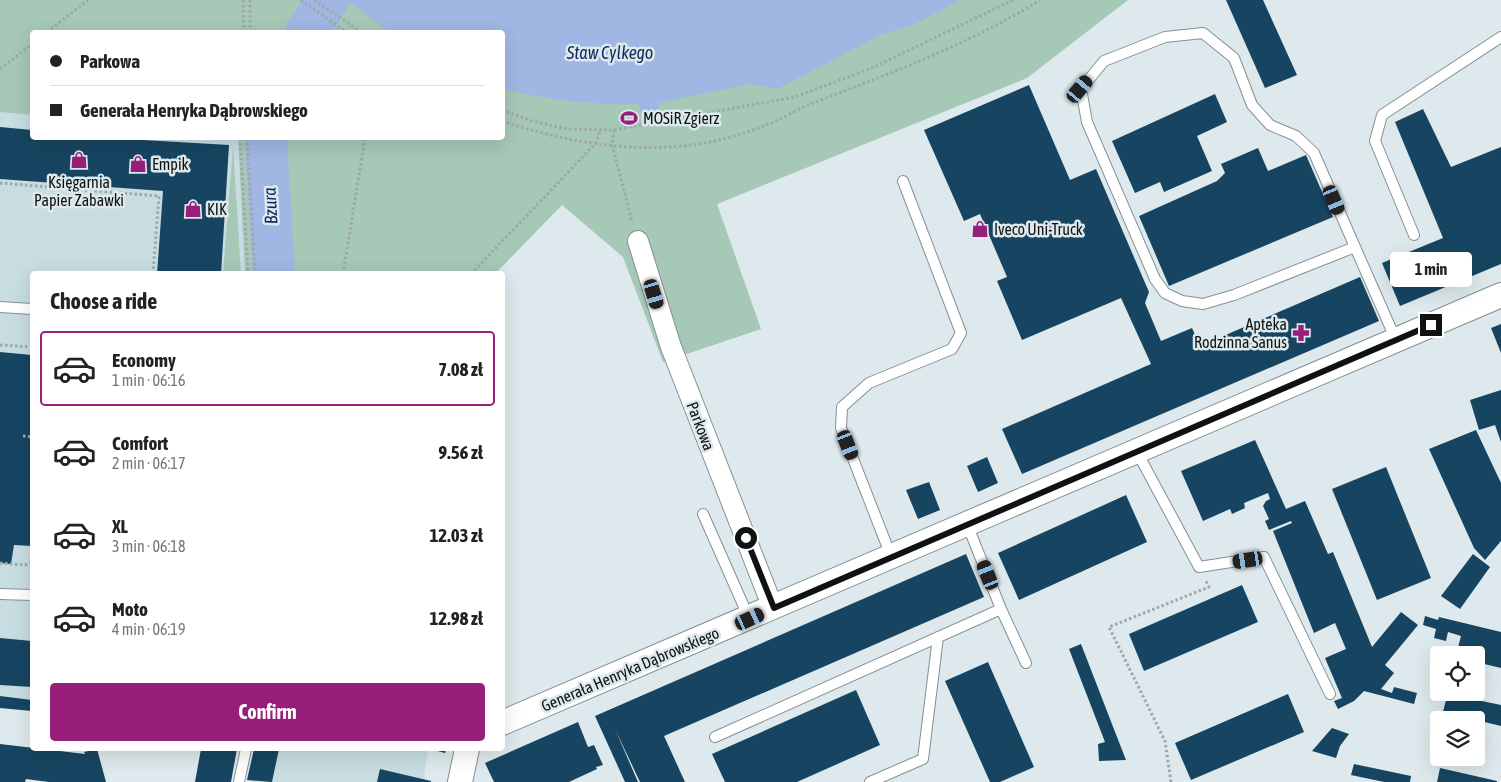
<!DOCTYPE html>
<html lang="en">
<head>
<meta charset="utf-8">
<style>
  :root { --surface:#fff; --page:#f2f2f2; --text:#222; --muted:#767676; --line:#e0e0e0; --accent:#971f7a }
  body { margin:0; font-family:"Asap Condensed",sans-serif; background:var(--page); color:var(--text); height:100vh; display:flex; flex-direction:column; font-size:19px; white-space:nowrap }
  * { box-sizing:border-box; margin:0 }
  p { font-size:16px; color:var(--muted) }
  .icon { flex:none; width:28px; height:28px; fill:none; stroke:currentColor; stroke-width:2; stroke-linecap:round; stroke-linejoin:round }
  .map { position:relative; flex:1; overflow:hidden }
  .side { position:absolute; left:30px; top:271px; width:475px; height:480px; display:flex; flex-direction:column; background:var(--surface); border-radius:5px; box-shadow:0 5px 20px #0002 }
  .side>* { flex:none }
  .guide { position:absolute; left:30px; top:30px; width:475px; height:110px; border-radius:5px; box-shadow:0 5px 20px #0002; display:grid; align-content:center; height:110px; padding:0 20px; background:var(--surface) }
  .fabs { position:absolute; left:1430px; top:646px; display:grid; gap:10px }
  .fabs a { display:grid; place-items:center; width:55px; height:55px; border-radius:5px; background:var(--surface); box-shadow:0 5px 20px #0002; font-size:25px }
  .end { position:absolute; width:22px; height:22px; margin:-11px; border:6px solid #0e1213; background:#fff; box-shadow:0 0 0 2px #fff }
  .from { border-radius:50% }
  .bubble { position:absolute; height:35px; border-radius:5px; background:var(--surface); box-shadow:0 5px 20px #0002; font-size:16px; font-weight:700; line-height:35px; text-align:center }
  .car { position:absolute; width:15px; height:30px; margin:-15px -8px; border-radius:6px; box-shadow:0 0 4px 1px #0007; background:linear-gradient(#222 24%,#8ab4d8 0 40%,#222 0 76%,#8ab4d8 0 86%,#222 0) }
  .guide b { display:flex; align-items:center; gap:18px; height:48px; font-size:19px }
  .guide b+b { border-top:1px solid var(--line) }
  .guide i { width:12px; height:12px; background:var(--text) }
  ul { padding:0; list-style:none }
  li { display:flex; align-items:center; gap:15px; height:75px; margin:0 10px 8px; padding:0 10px; border:2px solid transparent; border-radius:5px }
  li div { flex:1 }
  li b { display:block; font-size:19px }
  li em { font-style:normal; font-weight:700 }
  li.selected { border-color:var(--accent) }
  li>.icon { width:45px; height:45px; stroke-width:1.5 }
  h2 { padding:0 20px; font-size:22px; line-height:60px }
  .action { display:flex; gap:10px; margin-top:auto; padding:10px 20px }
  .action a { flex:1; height:58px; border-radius:5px; background:var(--accent); color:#fff; font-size:20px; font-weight:700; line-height:58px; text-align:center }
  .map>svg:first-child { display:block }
  .built { fill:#c7dde2 }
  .green { fill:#a6c8b6 }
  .water { fill:#a0b6e3 }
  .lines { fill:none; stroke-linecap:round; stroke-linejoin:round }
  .river { stroke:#a0b6e3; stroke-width:42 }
  .building { fill:#174561 }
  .service-casing { stroke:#859093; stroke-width:12 }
  .minor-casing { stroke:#859093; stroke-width:22 }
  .tertiary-casing { stroke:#859093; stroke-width:26 }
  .path { stroke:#9ea7aa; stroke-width:3; stroke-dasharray:2.5 2.5; stroke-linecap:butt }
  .service { stroke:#fff; stroke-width:10 }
  .minor { stroke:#fff; stroke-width:20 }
  .tertiary { stroke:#fff; stroke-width:24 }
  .route { stroke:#0e1213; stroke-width:6 }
  .labels { text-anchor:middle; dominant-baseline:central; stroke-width:5; stroke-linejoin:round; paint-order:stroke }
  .poi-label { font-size:16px; fill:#0e1213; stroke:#dde9ec; text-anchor:start }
  .street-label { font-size:16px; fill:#0e1213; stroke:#dde9ec }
  .water-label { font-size:18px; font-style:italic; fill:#12285c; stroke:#dde9ec }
</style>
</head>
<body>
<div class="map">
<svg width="1501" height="782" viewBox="0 0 1501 782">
  <rect width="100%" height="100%" fill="#dde9ec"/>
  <path class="built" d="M0 112 32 115V138H238L245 274H32V700L0 696Z
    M254 749H446L445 753 428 749 424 779 434 782H255L247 780Z"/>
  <path class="green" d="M0 0H1128L1027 78 717 204 761 329 663 362 623 257 562 205 495 274H245L238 138H502V32H32V115L0 112Z
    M233 147 241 274H223Z"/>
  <path class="water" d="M346 0H960L913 25 881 35 777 89 750 84 658 103 659 111 641 115 639 104C592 105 548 100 503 89L502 32H390Z"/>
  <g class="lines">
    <path class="river" d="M306 32 328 0
      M266 138 274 274"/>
  </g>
  <path class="building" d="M1226 0H1263L1297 75 1265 88Z
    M1029 85 1070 180 1096 169 1149 292 1145 303 1161 341 1192 328 1200 346 1360 277 1379 321 1022 474 1002 429 1151 364 1121 298 1022 340 997 281 1007 277 980 214 964 221 924 130Z
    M1215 94 1227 122 1197 136 1212 171 1164 192 1160 182 1135 193 1112 141Z
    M1423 109 1451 167 1501 147V264L1400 306 1382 263 1443 238 1395 122Z
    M0 127 32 130V138H109L229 145 221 274H157L163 191 0 179Z
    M1258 148 1268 171 1306 155 1333 217 1169 286 1139 216 1217 181 1225 173 1221 164Z
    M1501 324V353L1491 328Z
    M0 352 32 355V546L14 545 11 564 0 563Z
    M1501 390V442L1495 425 1479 430 1470 400Z
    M1476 430 1501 483V541L1485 560 1474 548 1429 449Z
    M1255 440 1286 509 1305 501 1328 554 1333 552 1372 647 1401 612 1418 625 1385 665 1394 673 1381 689 1392 693 1394 687 1417 693 1414 704 1364 691 1354 701 1338 709 1334 701 1342 698 1325 658 1346 649 1335 623 1314 633 1273 531 1292 523 1291 521 1269 530 1265 521 1269 519 1263 506 1266 501 1270 499 1268 493 1244 503 1245 508 1232 514 1230 509 1203 521 1181 471Z
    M987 457 998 483 978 492 967 466Z
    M1386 467 1431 578 1377 600 1332 489Z
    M929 482 940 510 918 519 906 490Z
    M1126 495 1147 542 1019 600 998 553Z
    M966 554 984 597 664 736 685 782H640L615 729 638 782H625L595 716Z
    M1473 554 1490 567 1460 609 1441 596Z
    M1242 585 1258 622 1144 671 1129 634Z
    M1425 616 1438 620 1439 617 1501 632V668L1476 662V655H1456L1461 636 1448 632 1446 641 1434 638 1436 629 1423 625Z
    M0 638 32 641V687L0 685Z
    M1081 644 1117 737 1126 760 1099 761 1098 744 1105 742 1069 649Z
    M988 662 1034 767 1000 782H990L945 681Z
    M1476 685 1480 686 1477 700 1501 705V726L1443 712 1448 692H1476Z
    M856 690 880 745 797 782H725L712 754Z
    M1288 694 1304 732 1191 780 1175 743Z
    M0 696 32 700V711L0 708Z
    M578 722 588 747 594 745 603 765 596 767 597 769 569 782H494L485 763Z
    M1332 728 1349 734 1340 746 1336 758 1312 751Z
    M0 744 85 754 84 752 97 749 106 782H49L26 779 25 782H0Z
    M201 749H237L231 782H195Z
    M254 749H279L272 782 247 780Z
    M430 749H446L445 753Z
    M1354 764 1411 776 1410 782H1384L1351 775Z
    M1440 768 1497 781V782H1437Z
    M380 769 431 781V782H377Z"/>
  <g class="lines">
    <g class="service-casing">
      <path id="service" d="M1414 235 1375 141 1382 115 1501 37
        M1355 247 1314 153 1296 136 1270 125 1252 105 1234 58 1203 33 1165 37 1104 61 1081 89 1087 122 1155 279 1165 293 1182 301 1203 304 1234 295 1355 247 1396 340
        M0 307 32 309
        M1137 452 1199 567 1264 557 1330 694
        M703 514 749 618
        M967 524 1001 609 1026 663
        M891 556 841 428 842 407 869 383 952 349 961 333 903 181
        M0 594 32 595
        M715 737 1001 609
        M239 782 246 749
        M870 782 923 759 938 637"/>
    </g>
    <g class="minor-casing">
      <path id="minor" d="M638 241 671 347 773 608"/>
    </g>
    <g class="tertiary-casing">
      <path id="tertiary" d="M502 723 1501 295
        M460 782 467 749"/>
    </g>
    <path class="path" d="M243 0 244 32
      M250 0V32
      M301 0 346 32
      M314 0 361 32
      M47 32 88 0
      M0 69 32 44
      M502 110 532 121 567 129 614 130 795 97 872 68 1013 0
      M502 121C559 140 621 152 681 146 710 144 741 135 769 124 784 118 798 109 813 103 891 73 970 44 1040 0
      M614 130 612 145 632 221
      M240 138 248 274
      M247 138 255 274
      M0 183 159 196 153 274
      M343 274 365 138
      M471 274 596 143 600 130
      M0 345 32 347
      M23 436 32 437
      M0 563 25 565 32 562
      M1171 782 1165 741 1109 627 1209 587 1206 581"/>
    <use href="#service" class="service"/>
    <use href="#minor" class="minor"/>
    <use href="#tertiary" class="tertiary"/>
  </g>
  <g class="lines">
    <path class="route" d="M746 538 774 608 1431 325"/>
  </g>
  <defs>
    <g id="stadium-bare" transform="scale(1.35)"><path d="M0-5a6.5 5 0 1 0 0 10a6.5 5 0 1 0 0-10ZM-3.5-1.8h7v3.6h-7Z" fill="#971f7a" stroke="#dde9ec" stroke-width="2.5" paint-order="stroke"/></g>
    <g id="shop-bare" transform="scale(1.35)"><path d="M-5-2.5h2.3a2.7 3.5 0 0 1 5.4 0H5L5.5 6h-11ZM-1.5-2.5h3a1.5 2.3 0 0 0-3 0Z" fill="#971f7a" stroke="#dde9ec" stroke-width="2.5" paint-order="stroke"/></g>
    <g id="pharmacy-bare" transform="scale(1.35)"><path d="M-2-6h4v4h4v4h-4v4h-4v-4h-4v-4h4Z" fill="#971f7a" stroke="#dde9ec" stroke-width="2.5" paint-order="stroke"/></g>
  </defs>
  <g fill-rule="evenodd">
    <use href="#stadium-bare" x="629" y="118"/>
    <use href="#shop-bare" x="79" y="160"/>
    <use href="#shop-bare" x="138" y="164"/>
    <use href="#shop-bare" x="193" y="209"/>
    <use href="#shop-bare" x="980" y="229"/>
    <use href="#pharmacy-bare" x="1301" y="333"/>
  </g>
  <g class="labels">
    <g class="poi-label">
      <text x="643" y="118">MOSiR Zgierz</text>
      <text x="152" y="164">Empik</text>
      <text x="79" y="182" text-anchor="middle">Księgarnia<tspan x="79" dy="18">Papier Zabawki</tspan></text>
      <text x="207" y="209">KIK</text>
      <text x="994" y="229">Iveco Uni-Truck</text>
      <text x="1287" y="324" text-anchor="end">Apteka<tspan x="1287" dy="18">Rodzinna Sanus</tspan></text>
    </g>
    <g class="street-label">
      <text transform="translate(701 426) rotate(69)">Parkowa</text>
      <text transform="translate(630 669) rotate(-23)">Generała Henryka Dąbrowskiego</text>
    </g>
    <g class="water-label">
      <text x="610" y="52">Staw Cylkego</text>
      <text transform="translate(270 206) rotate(-93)">Bzura</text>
    </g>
  </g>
</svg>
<div class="fabs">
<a><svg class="icon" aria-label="locate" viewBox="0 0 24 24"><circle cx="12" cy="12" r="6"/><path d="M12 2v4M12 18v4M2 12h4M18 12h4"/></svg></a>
<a><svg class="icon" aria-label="layers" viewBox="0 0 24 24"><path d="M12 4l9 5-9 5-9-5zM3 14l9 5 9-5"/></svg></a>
</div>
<i class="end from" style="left:746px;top:538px"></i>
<i class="end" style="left:1431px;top:325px"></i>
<div class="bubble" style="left:1390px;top:252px;width:82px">1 min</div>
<i class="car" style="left:1080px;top:89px;rotate:40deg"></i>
<i class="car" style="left:1334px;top:200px;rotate:157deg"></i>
<i class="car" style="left:654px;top:294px;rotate:163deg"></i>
<i class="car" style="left:848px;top:445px;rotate:159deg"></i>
<i class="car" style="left:1248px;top:560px;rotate:261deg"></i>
<i class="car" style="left:988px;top:575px;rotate:338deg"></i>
<i class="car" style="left:750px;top:619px;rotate:65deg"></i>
<div class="guide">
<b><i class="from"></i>Parkowa</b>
<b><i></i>Generała Henryka Dąbrowskiego</b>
</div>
<section class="side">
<h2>Choose a ride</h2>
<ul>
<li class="selected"><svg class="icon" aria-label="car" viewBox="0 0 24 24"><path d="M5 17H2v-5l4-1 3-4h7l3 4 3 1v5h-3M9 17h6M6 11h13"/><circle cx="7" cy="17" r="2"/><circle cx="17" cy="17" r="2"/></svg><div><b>Economy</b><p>1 min · 06:16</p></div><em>7.08 zł</em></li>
<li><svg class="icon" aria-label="car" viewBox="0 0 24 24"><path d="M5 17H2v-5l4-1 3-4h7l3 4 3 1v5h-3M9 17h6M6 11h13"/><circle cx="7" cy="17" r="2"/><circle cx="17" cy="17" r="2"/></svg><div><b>Comfort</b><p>2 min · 06:17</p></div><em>9.56 zł</em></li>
<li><svg class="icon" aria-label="car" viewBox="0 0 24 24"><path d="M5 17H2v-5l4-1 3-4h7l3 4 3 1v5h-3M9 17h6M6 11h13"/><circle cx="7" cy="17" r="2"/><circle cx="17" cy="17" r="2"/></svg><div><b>XL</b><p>3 min · 06:18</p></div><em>12.03 zł</em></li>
<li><svg class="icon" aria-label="car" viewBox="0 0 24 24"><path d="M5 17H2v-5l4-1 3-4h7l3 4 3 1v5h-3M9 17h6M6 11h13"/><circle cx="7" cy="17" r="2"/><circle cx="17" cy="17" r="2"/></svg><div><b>Moto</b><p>4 min · 06:19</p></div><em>12.98 zł</em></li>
</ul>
<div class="action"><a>Confirm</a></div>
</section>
</div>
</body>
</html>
